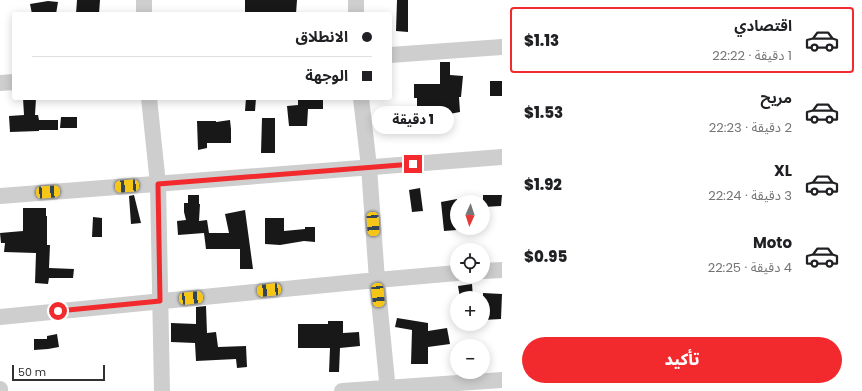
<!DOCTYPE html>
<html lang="ar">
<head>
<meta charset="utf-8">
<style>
  :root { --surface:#fff; --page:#f2f2f2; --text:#202124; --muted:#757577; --line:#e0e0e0; --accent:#f22a2e }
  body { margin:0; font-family:Poppins,"Noto Sans Arabic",sans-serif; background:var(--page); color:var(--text); direction:rtl; height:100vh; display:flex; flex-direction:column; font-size:15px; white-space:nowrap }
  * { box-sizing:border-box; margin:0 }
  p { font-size:13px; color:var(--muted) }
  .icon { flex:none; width:22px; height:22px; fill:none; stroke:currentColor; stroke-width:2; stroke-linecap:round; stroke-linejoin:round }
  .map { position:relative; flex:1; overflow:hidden; direction:ltr }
  .panel { display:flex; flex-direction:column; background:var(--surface); width:360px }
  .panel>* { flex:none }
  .hud { position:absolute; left:12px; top:12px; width:380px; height:88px; border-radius:4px; box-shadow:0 2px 10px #0003; direction:rtl; display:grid; align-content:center; height:88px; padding:0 20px; background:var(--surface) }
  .needle { width:26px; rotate:183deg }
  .fabs { position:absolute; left:450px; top:195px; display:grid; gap:8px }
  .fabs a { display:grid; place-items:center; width:40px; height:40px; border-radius:50%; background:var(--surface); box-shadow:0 2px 10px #0003; font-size:20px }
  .scale { position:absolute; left:12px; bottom:10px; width:93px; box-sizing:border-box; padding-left:4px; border:2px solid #313131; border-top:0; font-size:11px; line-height:14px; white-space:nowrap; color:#313131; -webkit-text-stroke:3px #fff; paint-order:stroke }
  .end { position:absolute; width:18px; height:18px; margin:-9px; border:5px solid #f22a2e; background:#fff; box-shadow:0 0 0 2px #fff }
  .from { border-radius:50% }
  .bubble { position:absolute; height:28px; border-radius:14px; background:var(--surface); box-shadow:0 2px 10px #0003; font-size:13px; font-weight:800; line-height:28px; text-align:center; direction:rtl }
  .car { position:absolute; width:12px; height:24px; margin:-12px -6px; border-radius:5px; box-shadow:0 0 3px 1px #0007; background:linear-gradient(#f5c518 24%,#345 0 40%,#f5c518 0 76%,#345 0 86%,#f5c518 0) }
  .hud b { display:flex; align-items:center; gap:14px; height:38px; font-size:15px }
  .hud b+b { border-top:1px solid var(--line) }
  .hud i { width:10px; height:10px; background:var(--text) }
  ul { padding:7px 0 0; list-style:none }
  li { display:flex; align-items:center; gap:12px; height:66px; margin:0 8px 6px; padding:0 12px; border:2px solid transparent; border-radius:4px }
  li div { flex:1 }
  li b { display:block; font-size:15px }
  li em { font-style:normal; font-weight:800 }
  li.current { border-color:var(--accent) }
  li>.icon { width:36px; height:36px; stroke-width:1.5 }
  .primary-button { display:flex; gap:8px; margin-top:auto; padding:8px 20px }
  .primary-button a { flex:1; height:46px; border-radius:24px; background:var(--accent); color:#fff; font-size:16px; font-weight:800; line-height:46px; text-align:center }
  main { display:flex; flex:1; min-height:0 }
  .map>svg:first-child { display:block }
  .building { fill:#181818 }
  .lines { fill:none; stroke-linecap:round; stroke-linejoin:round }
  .minor { stroke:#cecece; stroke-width:16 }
  .route { stroke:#f22a2e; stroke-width:5 }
</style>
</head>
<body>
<main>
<section class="panel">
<ul>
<li class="current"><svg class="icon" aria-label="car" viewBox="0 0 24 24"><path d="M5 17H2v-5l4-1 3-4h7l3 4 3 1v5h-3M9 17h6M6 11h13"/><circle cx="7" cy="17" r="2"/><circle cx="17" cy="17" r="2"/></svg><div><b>اقتصادي</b><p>1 دقيقة · 22:22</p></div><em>$1.13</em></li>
<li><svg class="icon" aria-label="car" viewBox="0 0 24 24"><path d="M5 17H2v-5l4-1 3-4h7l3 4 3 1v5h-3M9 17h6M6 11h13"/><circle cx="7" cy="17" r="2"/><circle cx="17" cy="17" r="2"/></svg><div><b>مريح</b><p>2 دقيقة · 22:23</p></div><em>$1.53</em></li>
<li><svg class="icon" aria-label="car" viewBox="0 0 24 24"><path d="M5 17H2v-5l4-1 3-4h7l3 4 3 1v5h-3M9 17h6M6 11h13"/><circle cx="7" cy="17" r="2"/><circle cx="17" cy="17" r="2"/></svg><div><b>XL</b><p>3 دقيقة · 22:24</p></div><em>$1.92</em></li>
<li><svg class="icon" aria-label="car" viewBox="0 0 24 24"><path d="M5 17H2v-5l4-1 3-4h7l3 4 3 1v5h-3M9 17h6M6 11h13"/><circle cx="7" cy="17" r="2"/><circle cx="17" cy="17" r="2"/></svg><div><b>Moto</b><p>4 دقيقة · 22:25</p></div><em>$0.95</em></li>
</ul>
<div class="primary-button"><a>تأكيد</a></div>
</section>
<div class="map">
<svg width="502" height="391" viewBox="0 0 502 391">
  <rect width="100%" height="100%" fill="#fff"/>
  <path class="building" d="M77 0H100L99 14H76Z
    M245 0H297L296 14H245Z
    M397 0H408V32L396 31Z
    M48 1 58 2 56 14H32L30 4Z
    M440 62H450V75L463 76 461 97H459L460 112 418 120V112H417V98H414V84H440Z
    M490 81H502V96H490Z
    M23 98H36L35 115H38L39 120H58V130H39V131L10 132 9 116 24 115Z
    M246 98H256L255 111H245Z
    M298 98H323V109H308L307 126H289L287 106 298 105Z
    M61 117H77V128H60Z
    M262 118H275V153H261Z
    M230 120 231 129V143H207V148L198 150 197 121H216V122Z
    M420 188 423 211 412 212 409 190Z
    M134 195 141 223 131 224 129 196Z
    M188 195H199V204H200L199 221 207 220 209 233H208H229L225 214 245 210 253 269H240V249H206L204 233 178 235 177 221 186 220 184 212V203H188Z
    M483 195H502L501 206 483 207Z
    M457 199V230L444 231 441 202Z
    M23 208H46V216H47V245H50L49 268 74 269 73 278H49L48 284 35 283 36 253 4 252 5 243H1L0 233 23 231Z
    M93 217 102 218V237H92Z
    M265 218H284V231L305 229V227H315V242L304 241 280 245 265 244Z
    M472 284 473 298H460L458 286Z
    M483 293 502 294 501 319 483 320Z
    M206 306 207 333 216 332 218 347 246 346 247 367 237 368 236 359 196 361 195 343 171 342V323L196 324V307Z
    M397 318 428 323V331L447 328 450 344 428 347V364H411L412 330 395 327Z
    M328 321H343V333L359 332 360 346 340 348 339 372H329L330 348H298V324H328Z
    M57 334 59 347 48 349 34 350V339H47V336Z"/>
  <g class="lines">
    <path class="minor" d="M144 0V14
      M356 0V14
      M390 55 502 47
      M0 83 14 82
      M149 98 158 184 162 391
      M361 98 369 167 377 280 388 391
      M0 196 502 157
      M483 271 502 270
      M0 317 377 280 457 273
      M0 389V391
      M342 391 502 380"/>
  </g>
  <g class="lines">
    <path class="route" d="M58 311 160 301 158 184 413 164"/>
  </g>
</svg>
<div class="fabs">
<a><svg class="needle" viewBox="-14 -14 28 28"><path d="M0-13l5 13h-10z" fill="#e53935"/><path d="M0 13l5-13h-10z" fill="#757577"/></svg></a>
<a><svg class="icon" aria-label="locate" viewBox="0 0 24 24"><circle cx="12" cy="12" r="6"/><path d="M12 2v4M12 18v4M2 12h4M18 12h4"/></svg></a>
<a>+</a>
<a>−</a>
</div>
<div class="scale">50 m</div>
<i class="end from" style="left:58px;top:311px"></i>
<i class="end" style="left:413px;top:164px"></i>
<div class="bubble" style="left:372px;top:106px;width:82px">1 دقيقة</div>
<i class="car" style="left:127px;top:186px;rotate:266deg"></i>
<i class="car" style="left:48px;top:192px;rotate:86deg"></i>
<i class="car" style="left:373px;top:224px;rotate:176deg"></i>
<i class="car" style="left:269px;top:290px;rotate:264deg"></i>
<i class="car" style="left:378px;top:295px;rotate:174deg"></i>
<i class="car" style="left:191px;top:298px;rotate:84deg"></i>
<div class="hud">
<b><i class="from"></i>الانطلاق</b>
<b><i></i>الوجهة</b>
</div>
</div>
</main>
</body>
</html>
